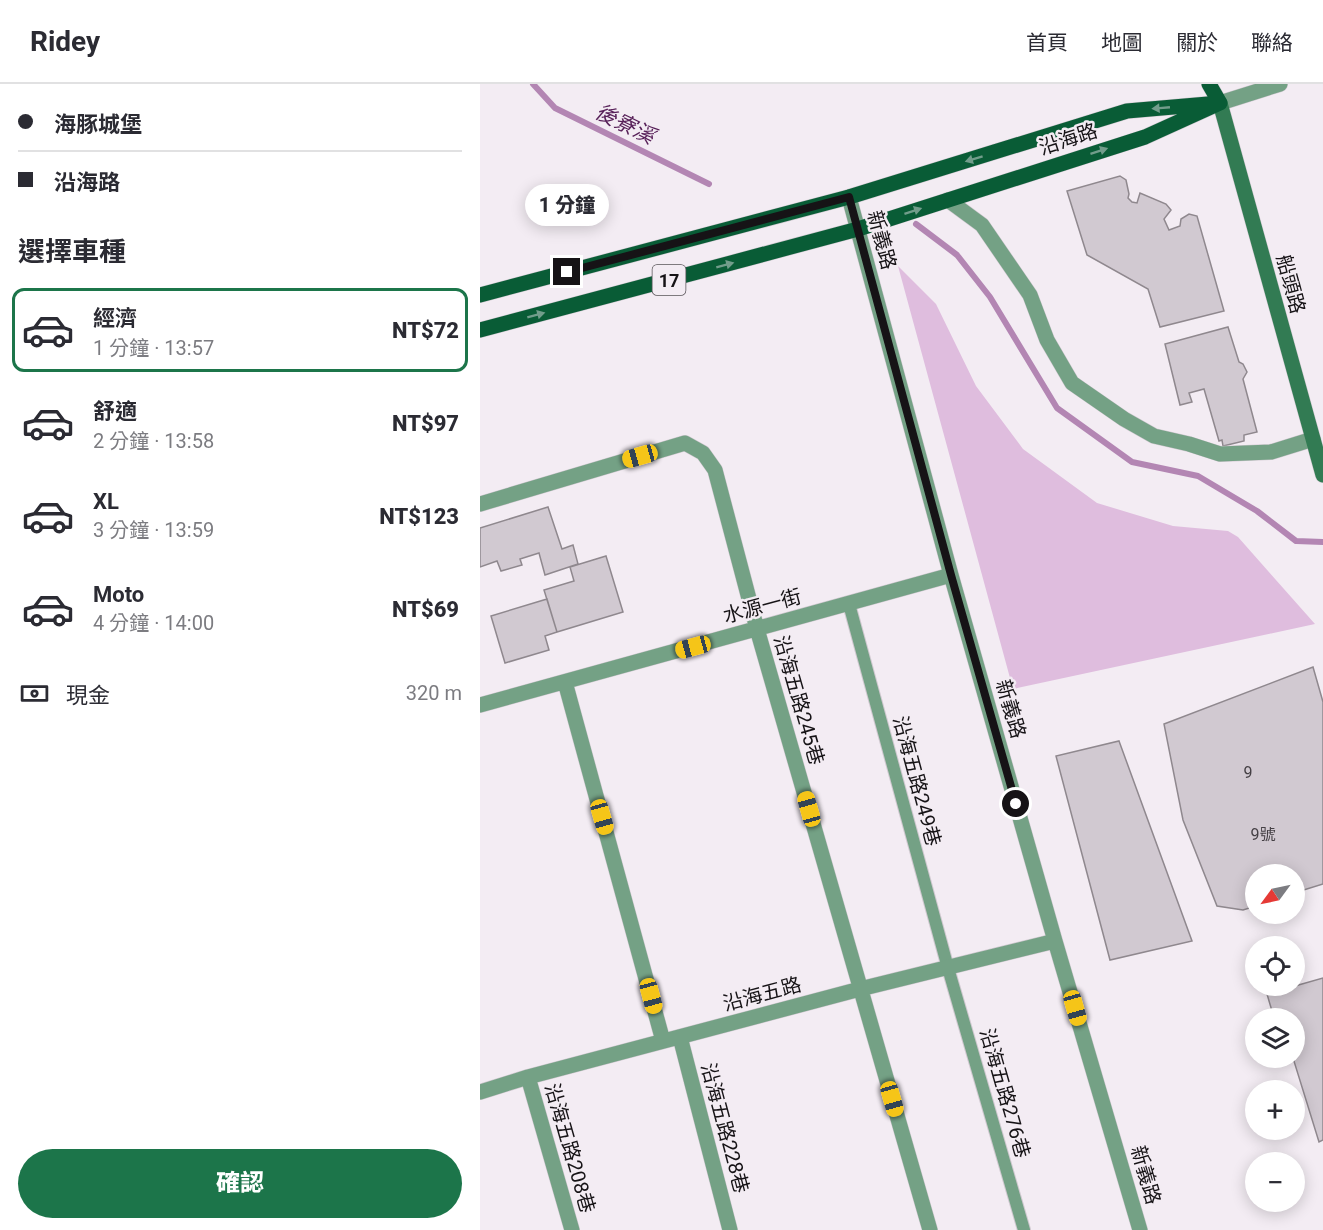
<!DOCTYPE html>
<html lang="zh-TW">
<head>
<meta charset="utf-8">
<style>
  :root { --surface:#fff; --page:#f7f7f7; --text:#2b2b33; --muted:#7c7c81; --line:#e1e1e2; --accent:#1c754a }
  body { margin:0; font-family:Roboto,"Noto Sans TC",sans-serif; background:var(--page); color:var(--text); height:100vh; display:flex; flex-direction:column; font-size:22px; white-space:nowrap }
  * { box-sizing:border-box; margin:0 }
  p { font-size:20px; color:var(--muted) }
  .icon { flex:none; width:33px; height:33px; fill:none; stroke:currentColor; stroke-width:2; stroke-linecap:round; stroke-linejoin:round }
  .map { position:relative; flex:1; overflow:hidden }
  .details { display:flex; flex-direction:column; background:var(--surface); width:480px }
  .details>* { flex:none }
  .banner { display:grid; align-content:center; height:132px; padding:0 18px; background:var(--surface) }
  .needle { width:39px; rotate:237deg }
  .tools { position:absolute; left:765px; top:780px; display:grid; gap:12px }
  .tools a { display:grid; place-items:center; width:60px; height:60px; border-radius:50%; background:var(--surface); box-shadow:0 3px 15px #0003; font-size:30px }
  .end { position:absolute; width:27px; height:27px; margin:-14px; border:8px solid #161316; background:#fff; box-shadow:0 0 0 3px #fff }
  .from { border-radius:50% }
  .bubble { position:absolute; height:42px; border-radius:21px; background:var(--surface); box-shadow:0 3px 15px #0003; font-size:20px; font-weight:800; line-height:42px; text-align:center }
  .car { position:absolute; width:18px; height:36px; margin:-18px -9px; border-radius:8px; box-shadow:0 0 4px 2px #0007; background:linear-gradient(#f5c518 24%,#345 0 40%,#f5c518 0 76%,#345 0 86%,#f5c518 0) }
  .banner b { display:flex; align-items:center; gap:21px; height:57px; font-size:22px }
  .banner b+b { border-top:2px solid var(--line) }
  .banner i { width:15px; height:15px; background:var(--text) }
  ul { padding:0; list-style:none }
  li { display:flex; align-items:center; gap:18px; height:84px; margin:0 12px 9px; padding:0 6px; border:3px solid transparent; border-radius:12px }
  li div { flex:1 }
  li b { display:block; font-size:22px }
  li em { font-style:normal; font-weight:800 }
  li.active { border-color:var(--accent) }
  li>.icon { width:54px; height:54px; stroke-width:1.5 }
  h2 { padding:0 18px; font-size:27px; line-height:72px }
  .pay { display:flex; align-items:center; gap:15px; height:66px; padding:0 18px; font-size:22px }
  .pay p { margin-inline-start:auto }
  .action { display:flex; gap:12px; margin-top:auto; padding:12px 18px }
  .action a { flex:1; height:69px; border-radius:36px; background:var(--accent); color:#fff; font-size:24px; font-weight:800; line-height:69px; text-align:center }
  header { display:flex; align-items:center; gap:36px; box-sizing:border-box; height:84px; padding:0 30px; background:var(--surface); border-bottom:2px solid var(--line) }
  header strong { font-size:28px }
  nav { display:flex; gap:33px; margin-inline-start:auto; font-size:21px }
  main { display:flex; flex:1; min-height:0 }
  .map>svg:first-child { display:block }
  .green { fill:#dfbdde }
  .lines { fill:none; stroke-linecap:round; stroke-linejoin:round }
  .stream { stroke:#b386b3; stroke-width:6 }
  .building { fill:#d1c9d1; stroke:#8f888e; stroke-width:1.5 }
  .service-casing { stroke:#d0c9d0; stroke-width:14 }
  .minor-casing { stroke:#d0c9d0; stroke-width:16 }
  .secondary-casing { stroke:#d0c9d0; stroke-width:16 }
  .primary-casing { stroke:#d0c9d0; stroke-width:16 }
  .service { stroke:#74a185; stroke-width:12 }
  .minor { stroke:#74a185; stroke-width:15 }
  .secondary { stroke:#327b53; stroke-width:15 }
  .primary { stroke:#095c36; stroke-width:15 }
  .oneway { fill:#729d8b }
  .route { stroke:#161316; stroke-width:8 }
  .labels { text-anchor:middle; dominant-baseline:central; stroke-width:5; stroke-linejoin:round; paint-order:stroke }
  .number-label { font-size:16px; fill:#454045 }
  .shield { fill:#f3ecf3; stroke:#585458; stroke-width:1.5 }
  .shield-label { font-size:18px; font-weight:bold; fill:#161316 }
  .street-label { font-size:20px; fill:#161316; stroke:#f3ecf3 }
  .water-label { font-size:21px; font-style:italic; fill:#582159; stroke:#f3ecf3 }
</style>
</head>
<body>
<header>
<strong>Ridey</strong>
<nav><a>首頁</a><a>地圖</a><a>關於</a><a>聯絡</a></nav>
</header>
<main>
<section class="details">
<div class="banner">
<b><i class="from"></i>海豚城堡</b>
<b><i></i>沿海路</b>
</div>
<h2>選擇車種</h2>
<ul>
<li class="active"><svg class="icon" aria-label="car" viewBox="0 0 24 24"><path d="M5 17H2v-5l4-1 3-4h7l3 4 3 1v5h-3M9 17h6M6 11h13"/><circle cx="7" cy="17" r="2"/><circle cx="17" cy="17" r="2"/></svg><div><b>經濟</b><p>1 分鐘 · 13:57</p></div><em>NT$72</em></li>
<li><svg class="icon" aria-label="car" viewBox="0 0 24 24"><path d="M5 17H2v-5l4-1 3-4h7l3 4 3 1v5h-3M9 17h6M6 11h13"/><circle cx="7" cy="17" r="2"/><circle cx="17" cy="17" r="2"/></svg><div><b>舒適</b><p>2 分鐘 · 13:58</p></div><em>NT$97</em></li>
<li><svg class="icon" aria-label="car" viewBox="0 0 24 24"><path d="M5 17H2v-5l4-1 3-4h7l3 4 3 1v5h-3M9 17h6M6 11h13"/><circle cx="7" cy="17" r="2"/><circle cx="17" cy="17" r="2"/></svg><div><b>XL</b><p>3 分鐘 · 13:59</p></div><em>NT$123</em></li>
<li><svg class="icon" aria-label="car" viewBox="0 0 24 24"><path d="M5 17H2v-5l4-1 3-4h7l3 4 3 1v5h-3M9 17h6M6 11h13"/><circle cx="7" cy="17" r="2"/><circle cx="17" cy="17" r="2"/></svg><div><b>Moto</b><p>4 分鐘 · 14:00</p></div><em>NT$69</em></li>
</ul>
<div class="pay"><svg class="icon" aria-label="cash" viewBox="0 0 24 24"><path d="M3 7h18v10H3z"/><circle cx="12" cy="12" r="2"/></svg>現金<p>320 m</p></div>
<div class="action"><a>確認</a></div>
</section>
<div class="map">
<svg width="843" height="1146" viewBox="0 0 843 1146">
  <rect width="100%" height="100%" fill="#f3ecf3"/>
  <path class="green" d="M418 182 456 220 496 302 543 365 617 419 693 442 748 447 758 453 835 540 533 605Z"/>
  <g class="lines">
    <path class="stream" d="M53 0 75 24 229 100
      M436 140 477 171 510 213 577 324 652 378 718 392 777 427 816 457 843 458"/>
  </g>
  <path class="building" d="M640 92 646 96 649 110 648 114 652 118 657 119 660 109 686 120 691 126 684 135 689 146 700 142 701 135 709 130 717 132 744 227 680 243 668 205 607 171 587 107Z
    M748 243 759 278 763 280 767 288 763 295 777 348 764 351V357L743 362 742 356 739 357 724 305 709 309 712 318 700 321 685 260Z
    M68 423 82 465 93 461 98 480 65 491 59 469 40 475 42 481 21 487 17 477 0 483V444Z
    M126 472 143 528 77 548 64 506 94 497 90 483Z
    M67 515 77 548 65 552 69 566 25 579 11 532Z
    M833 583 843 618V800L814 809V790H776V822L763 826 737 822 703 736 684 640Z
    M639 657 712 857 630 876 576 672Z
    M843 894V1056L839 1058 813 974 814 934H794L787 910Z"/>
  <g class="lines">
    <g class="service-casing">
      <path id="service" d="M369 520 468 884 544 1146"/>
    </g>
    <g class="minor-casing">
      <path id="minor" d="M740 19 800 0
        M369 113 471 491 575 857 660 1146
        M468 116 502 141 550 211 567 256 592 299 644 335 674 352 709 360 740 370 791 368 833 355
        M0 420 205 359 223 369 235 386 277 545 450 1146
        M85 598 183 957
        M0 621 471 491
        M200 953 250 1146
        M48 993 92 1146
        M0 1008 48 993 380 905 575 857"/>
    </g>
    <g class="secondary-casing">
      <path id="secondary" d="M740 19 843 391"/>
    </g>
    <g class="primary-casing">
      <path id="primary" d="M729 0 740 19
        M0 211 369 113 647 27 728 20
        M0 246 378 145 665 53 740 19"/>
    </g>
    <use href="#service" class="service"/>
    <use href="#minor" class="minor"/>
    <use href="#secondary" class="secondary"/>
    <use href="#primary" class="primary"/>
  </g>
  <defs><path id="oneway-solid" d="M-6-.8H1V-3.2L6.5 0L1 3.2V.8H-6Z" transform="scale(1.5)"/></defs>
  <g class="oneway">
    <use href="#oneway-solid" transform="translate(681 24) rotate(175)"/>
    <use href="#oneway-solid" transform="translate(619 67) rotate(-18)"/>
    <use href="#oneway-solid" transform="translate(494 75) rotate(163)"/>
    <use href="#oneway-solid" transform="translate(433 127) rotate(-18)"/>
    <use href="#oneway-solid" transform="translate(245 181) rotate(-15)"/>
    <use href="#oneway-solid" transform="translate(56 231) rotate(-15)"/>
  </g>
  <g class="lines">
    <path class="route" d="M87 188 369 113 471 491 536 720"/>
  </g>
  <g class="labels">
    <g class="number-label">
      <text x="768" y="688">9</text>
      <text x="783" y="750">9號</text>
    </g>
    <rect class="shield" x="172.5" y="181" width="33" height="30" rx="4.5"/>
    <g class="shield-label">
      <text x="189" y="196">17</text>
    </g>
    <g class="street-label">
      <text transform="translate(588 55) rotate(-18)">沿海路</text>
      <text transform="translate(402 156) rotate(75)">新義路</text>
      <text transform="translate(811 200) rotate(75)">船頭路</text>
      <text transform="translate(282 522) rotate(-15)">水源一街</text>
      <text transform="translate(319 616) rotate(74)">沿海五路245巷</text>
      <text transform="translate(531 625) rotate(74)">新義路</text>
      <text transform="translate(437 697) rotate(75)">沿海五路249巷</text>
      <text transform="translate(282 910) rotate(-15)">沿海五路</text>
      <text transform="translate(525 1009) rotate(74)">沿海五路276巷</text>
      <text transform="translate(245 1044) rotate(75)">沿海五路228巷</text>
      <text transform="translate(90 1064) rotate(74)">沿海五路208巷</text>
      <text transform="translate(666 1091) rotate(74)">新義路</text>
    </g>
    <g class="water-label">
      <text transform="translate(145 40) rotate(26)">後寮溪</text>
    </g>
  </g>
</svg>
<div class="tools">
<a><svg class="needle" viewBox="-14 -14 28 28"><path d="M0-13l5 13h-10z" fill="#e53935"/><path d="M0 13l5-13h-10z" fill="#7c7c81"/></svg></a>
<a><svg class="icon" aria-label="locate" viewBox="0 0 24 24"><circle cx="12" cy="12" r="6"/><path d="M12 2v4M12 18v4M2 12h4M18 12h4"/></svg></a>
<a><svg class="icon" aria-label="layers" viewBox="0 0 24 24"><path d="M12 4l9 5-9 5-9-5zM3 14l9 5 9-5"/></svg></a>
<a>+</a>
<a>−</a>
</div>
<i class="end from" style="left:536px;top:720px"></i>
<i class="end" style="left:87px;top:188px"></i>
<div class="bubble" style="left:45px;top:100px;width:84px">1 分鐘</div>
<i class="car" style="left:160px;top:372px;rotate:254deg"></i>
<i class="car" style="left:213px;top:563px;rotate:255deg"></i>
<i class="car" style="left:329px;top:725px;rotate:344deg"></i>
<i class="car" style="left:122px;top:733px;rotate:164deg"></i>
<i class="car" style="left:171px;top:912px;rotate:165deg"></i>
<i class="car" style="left:595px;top:924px;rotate:164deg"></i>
<i class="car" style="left:412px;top:1015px;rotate:164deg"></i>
</div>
</main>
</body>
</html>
